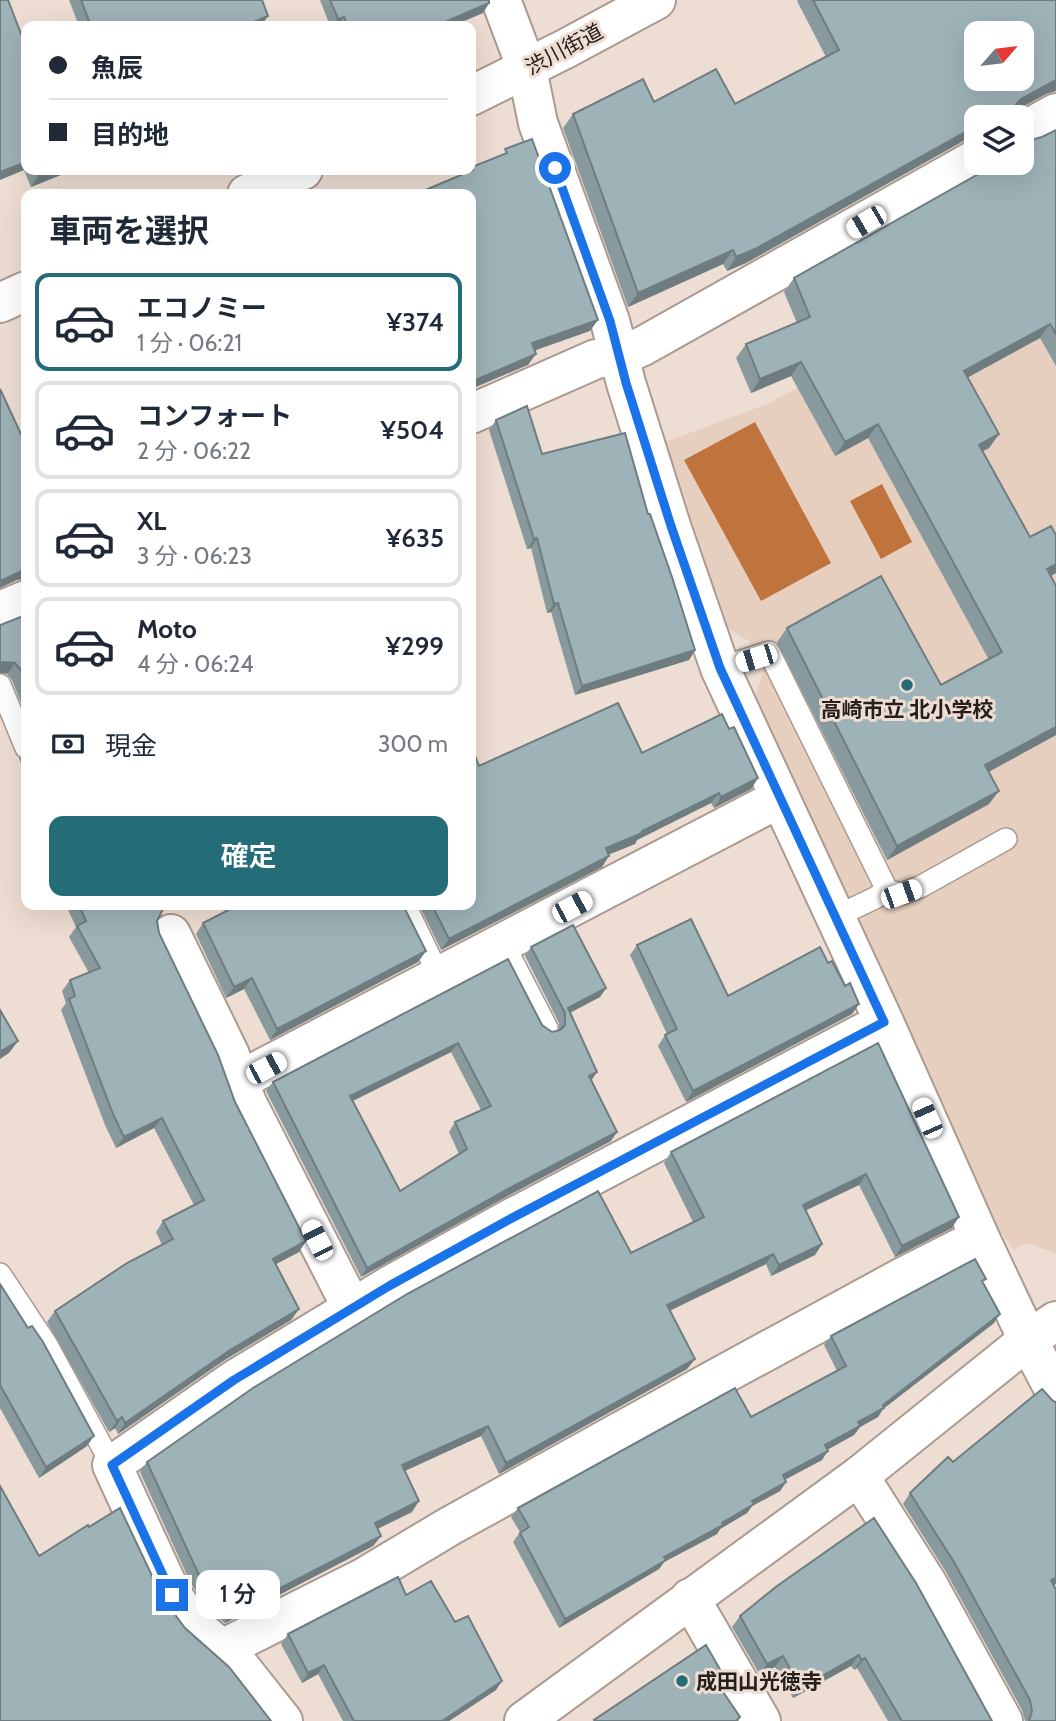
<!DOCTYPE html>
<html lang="ja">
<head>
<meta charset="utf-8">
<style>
  :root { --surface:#fff; --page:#f2f2f3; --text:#1f2937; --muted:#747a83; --line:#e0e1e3; --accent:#236c78 }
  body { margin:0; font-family:Cabin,"Noto Sans JP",sans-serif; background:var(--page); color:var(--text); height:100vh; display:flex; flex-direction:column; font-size:26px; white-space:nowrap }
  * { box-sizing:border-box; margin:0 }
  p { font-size:23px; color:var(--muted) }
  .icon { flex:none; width:38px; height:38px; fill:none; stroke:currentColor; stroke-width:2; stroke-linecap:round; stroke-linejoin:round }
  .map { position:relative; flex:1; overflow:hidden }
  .side { position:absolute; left:21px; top:189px; width:455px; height:721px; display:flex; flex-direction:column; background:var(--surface); border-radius:14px; box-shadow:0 7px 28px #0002 }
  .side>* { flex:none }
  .top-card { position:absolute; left:21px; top:21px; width:455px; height:154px; border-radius:14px; box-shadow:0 7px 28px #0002; display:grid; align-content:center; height:154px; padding:0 28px; background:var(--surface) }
  .needle { width:46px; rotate:62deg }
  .tools { position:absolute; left:964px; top:21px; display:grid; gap:14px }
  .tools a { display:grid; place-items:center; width:70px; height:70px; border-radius:14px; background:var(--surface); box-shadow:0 7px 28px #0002; font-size:35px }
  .end { position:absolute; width:32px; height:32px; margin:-16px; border:9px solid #1a73e8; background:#fff; box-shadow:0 0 0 4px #fff }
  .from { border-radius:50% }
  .bubble { position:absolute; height:49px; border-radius:14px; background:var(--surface); box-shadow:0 7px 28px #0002; font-size:23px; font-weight:600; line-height:49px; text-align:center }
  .car { position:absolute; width:21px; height:42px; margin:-21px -10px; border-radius:9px; box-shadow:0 0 5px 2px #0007; background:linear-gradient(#fff 24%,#345 0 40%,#fff 0 76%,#345 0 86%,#fff 0) }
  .top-card b { display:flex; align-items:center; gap:24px; height:66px; font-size:26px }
  .top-card b+b { border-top:2px solid var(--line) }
  .top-card i { width:18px; height:18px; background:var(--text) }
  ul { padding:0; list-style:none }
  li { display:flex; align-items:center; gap:21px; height:98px; margin:0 14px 10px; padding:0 14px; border:4px solid var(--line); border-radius:14px }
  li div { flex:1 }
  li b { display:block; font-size:26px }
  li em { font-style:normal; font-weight:600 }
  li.on { border-color:var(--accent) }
  li>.icon { width:63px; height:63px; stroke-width:1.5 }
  h2 { padding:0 28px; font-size:32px; line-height:84px }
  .pay { display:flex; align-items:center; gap:18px; height:77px; padding:0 28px; font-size:26px }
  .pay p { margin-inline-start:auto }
  .primary-button { display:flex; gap:14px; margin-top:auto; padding:14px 28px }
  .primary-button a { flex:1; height:80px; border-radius:14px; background:var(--accent); color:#fff; font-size:28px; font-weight:600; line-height:80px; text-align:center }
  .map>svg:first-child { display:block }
  .built { fill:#e7cfc0 }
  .water { fill:#bf733d }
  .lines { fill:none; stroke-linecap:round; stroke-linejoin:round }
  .service-casing { stroke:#aa9a8f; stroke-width:24 }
  .minor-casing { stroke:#aa9a8f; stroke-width:42 }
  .tertiary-casing { stroke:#aa9a8f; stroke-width:42 }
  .trunk-casing { stroke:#aa9a8f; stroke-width:42 }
  .service { stroke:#fff; stroke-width:21 }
  .minor { stroke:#fff; stroke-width:38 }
  .tertiary { stroke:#fff; stroke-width:38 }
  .trunk { stroke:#fff; stroke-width:38 }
  .wall { fill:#889a9d; fill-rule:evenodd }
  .shaded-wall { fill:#6f7d80 }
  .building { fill:#9eb3b7; stroke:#6f7d80; stroke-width:2; fill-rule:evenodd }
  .route { stroke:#1a73e8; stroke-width:9 }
  .poi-dot { fill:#236c78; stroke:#eeddd2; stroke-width:2.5 }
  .labels { text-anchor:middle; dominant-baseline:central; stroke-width:6; stroke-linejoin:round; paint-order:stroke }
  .street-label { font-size:21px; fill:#26201c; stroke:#eeddd2 }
  .poi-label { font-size:21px; font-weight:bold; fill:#26201c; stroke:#eeddd2 }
</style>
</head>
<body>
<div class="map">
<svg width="1056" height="1721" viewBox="0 0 1056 1721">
  <rect width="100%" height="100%" fill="#eeddd2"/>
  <path class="built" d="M1056 127V1253L1026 1243 1014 1250 997 1227 754 698 763 673 749 641 726 627 663 443 767 404 922 322 994 163H1022Z"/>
  <path class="water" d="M755 422 831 563 761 601 684 460Z
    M882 484 912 542 881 559 850 501Z"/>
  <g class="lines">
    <g class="service-casing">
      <path id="service" d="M720 668 769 652 887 890 901 894 920 887 1006 839
        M0 685 26 748
        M405 905 439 976
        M835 917 875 898 887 890
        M503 943 547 1028
        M0 1274 47 1345 112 1465"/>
    </g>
    <g class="minor-casing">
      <path id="minor" d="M501 0 527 69 538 123 610 321 626 383 671 526 720 668 884 1022 980 1238 1028 1340 1056 1393
        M1022 132 1056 113
        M471 414 596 359 620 356 643 346 976 159
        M0 611 26 600
        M171 934 230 1055 247 1103 352 1308
        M238 1081 780 798
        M1028 1340 1056 1321
        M859 1476 927 1583 1003 1721
        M690 1598 761 1721
        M222 1649 363 1578 450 1526 706 1384 901 1278 980 1238
        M283 1721 237 1663 195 1626 172 1595 112 1465 234 1380 389 1286 512 1218 884 1022"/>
    </g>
    <g class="tertiary-casing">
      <path id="tertiary" d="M524 1721 859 1476 1028 1340"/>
    </g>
    <g class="trunk-casing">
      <path id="trunk" d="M471 96 565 49 656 0
        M247 194 303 170
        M0 303 26 291"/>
    </g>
    <use href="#service" class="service"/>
    <use href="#minor" class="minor"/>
    <use href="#tertiary" class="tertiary"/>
    <use href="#trunk" class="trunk"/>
  </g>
  <path class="wall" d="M69 0H262L261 26H79Z
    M320 0H489V3L483 13 452 26H330Z
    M798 0H1056L1046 94 1011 113 976 137 965 140 746 263 727 271 723 264 628 307 563 128 573 114 654 102 735 104 826 57 797 1Z
    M26 47V170H73L31 187 24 170Z
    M1056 130V366L1040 338 968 377 999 434 989 448 983 451 1030 537 1056 573 1051 576 1056 586V735L989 772V804L887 860 777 642 787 628 941 685 989 660 868 438 835 456 791 376 751 393 736 358 746 344 797 323 784 292 794 278 996 164 997 163H1022L1031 140 1042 137Z
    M496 420 542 454 648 514 695 650 689 660 575 695 551 612 547 613 531 548 527 549 489 430Z
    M26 615V716L12 680 7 674Z
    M729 729 758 778 751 789 714 808 711 803 637 840 635 844 609 854 602 867 441 950 419 905H471L479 766 642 753Z
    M26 748V766L23 767 19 759Z
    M66 905H161L157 921 159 933 235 1102 306 1241 299 1252 275 1264 299 1309 291 1320 223 1361 118 1434 115 1428 109 1432 47 1322 55 1311 162 1245 156 1232 163 1221 194 1205 154 1128 116 1148 105 1125 61 1010 66 1003 62 991 70 980 89 973 69 937 76 927Z
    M203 923 426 951 418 962 270 1040 244 989 226 998 196 934Z
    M637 945 728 996 828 963 859 1004 852 1014 686 1102 658 1046 665 1035 667 1034 630 955Z
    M531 947 606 988 600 997 570 1013 611 1141 502 1199 361 1277 266 1091 273 1082 542 1025 552 1032 559 1030V1023L525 956ZM451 1052 481 1110 455 1122 449 1132 459 1154 400 1191 353 1101Z
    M878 1043 952 1228 895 1257 859 1185 806 1210 822 1244 815 1255 771 1276 766 1264 669 1311 695 1359 687 1369 499 1474 481 1436 404 1471 412 1512 377 1529 381 1536 373 1546 225 1623 211 1611 191 1584 140 1472 147 1462 631 1253 693 1222 664 1163 671 1152Z
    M983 1283 994 1323 883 1409 878 1417 860 1427 854 1435 827 1450 822 1460 785 1480 786 1482 780 1491 752 1506 747 1513 720 1529 717 1534 664 1562 659 1569 559 1628 513 1542 520 1532 511 1517 518 1508 751 1417 837 1371 824 1345 831 1336Z
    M0 1284 87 1446 39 1478 0 1408Z
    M1053 1401 1056 1402V1584L1053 1585 1056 1721H1025L1022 1710 946 1572 903 1504 910 1493 953 1462Z
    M777 1586 991 1721H888L857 1668 854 1670 851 1666 793 1698 775 1667 760 1675 732 1627 740 1616Z
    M406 1595 455 1622 496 1690 449 1721H343L318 1674 302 1683 281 1644 288 1634Z"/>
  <path class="shaded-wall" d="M489 3 483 13 452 26H436Z
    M268 16 261 26H249L251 23Z
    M344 17 337 26H333L338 19Z
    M1056 80V91L1046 94 1011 113 1013 108 1021 99Z
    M976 126V137L965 140 746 263 727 271 736 257Z
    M26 162V168L24 170 0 180V172Z
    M54 170H73L31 187 38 176Z
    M116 170H124L113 174Z
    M733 250 723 264 628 307 638 293Z
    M598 320 590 331 525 354 532 343Z
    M1050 324 1040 338 954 385 964 371Z
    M536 354 528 365 471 389V382Z
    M801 362 791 376 751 393 760 379Z
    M878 424 868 438 835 456 845 442Z
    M999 434 989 448 969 458 979 445Z
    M537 538 531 548 527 549 534 539Z
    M1056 564V573L1037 583 1047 569Z
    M26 569V579L17 580 0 588V581Z
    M558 603 551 612 547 613 554 604Z
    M695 650 689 660 575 695 582 686Z
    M3 662 15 663 7 674 0 673V664Z
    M1056 727V735L975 779 985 765Z
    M758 778 751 789 714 808 721 797Z
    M999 791 989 804 887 860 897 846Z
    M719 793 711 803 637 840 635 844 598 859 606 848Z
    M609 856 602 867 441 950 449 939Z
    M426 951 418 962 270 1040 277 1029Z
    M252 978 244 989 226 998 234 987Z
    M606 988 600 997 565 1015 568 1008Z
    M859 1004 852 1014 686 1102 693 1091Z
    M18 1041 9 1053 0 1059V1052Z
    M458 1043 451 1052 344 1105 350 1096Z
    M597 1072 591 1081 589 1076Z
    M162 1118 154 1128 116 1148 124 1137Z
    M617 1132 611 1141 502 1199 361 1277 367 1268 508 1189Z
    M866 1174 859 1185 796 1215 803 1205Z
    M959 1217 952 1228 895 1257 902 1246Z
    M306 1241 299 1252 265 1270 273 1259Z
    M822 1244 815 1255 771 1276 779 1265Z
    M773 1254 766 1264 659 1316 667 1305Z
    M299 1309 291 1320 223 1361 118 1434 125 1423 230 1350Z
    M1000 1314 994 1323 883 1409 878 1417 860 1427 854 1435 819 1454 825 1445 883 1405Z
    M695 1359 687 1369 499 1474 506 1463Z
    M122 1417 115 1428 109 1432 117 1421Z
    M488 1426 481 1436 394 1476 402 1465Z
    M94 1436 87 1446 39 1478 46 1467Z
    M828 1451 822 1460 776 1484 783 1475Z
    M786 1482 780 1491 752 1506 747 1513 720 1529 717 1534 664 1562 659 1569 559 1628 565 1619 664 1557 722 1523 752 1501Z
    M419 1501 412 1512 367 1534 375 1523Z
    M381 1536 373 1546 225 1623 232 1613Z
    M1056 1578V1584L1043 1591 1051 1580Z
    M859 1655 851 1666 793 1698 801 1688Z
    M783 1656 775 1667 760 1675 767 1664Z
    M865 1658 857 1668 854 1670 861 1660Z
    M324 1665 318 1674 302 1683 308 1673Z
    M502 1681 496 1690 449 1721H442Z"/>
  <path class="building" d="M0 0H8L26 47V162L0 172Z
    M81 0H262L268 16 251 23 253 26H91Z
    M330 0H489V3L436 26H348L344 17 338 19Z
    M813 0H1056V80L1021 99 1013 108 1010 117H976V126L755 249 736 257 733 250 638 293 573 114 643 79 654 102 716 69 735 104 839 50ZM976 33H1022V79H976Z
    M1056 130V334L1050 324 964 371 999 434 979 445 1030 537 1051 526 1056 535V564L1047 569 1056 586V727L985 765 999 791 897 846 787 628 881 576 941 685 1002 652 878 424 845 442 801 362 760 379 746 344 810 317 794 278 998 163H1022V137L1031 140 1042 137Z
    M532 139 598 320 532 343 536 354 471 382V194H416L473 170 472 167 507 153 505 149Z
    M36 170H54L38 176Z
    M0 389 26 445V569L0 581Z
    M527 406 542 454 625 433 648 514H650L672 577 695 650 582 686 558 603 554 604 537 538 534 539 496 420Z
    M26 615V686L20 669 15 663 3 662 0 664V625Z
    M618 703 642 753 722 714 729 729 734 727 758 778 721 797 719 793 642 831V833L606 848 609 856 449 939 432 905H471V745L479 766Z
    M79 905H161L163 909 157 921 159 933 218 1055 235 1102 306 1241 273 1259 299 1309 230 1350 125 1423 122 1417 117 1421 55 1311 127 1263 173 1239 163 1221 204 1200 162 1118 124 1137 113 1114 69 999 75 996 70 980 100 968 77 926 86 921Z
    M238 905H403L426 951 277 1029 252 978 234 987 203 923Z
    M691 919 728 996 820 947 828 963 832 961 845 986 850 983 859 1004 693 1091 665 1035 677 1029 637 945Z
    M573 925 606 988 568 1008 597 1072 589 1076 617 1132 508 1189 367 1268 273 1082 508 959 542 1025 552 1032 560 1030 565 1025V1013L531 947ZM458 1043 491 1106 455 1122 467 1149 400 1191 350 1096Z
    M0 1010 18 1041 0 1052Z
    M878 1043 959 1217 902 1246 866 1174 803 1205 822 1244 779 1265 773 1254 667 1305 695 1359 506 1463 488 1426 402 1465 419 1501 375 1523 381 1536 232 1613 219 1601 198 1573 147 1462 253 1388 407 1294 598 1191 631 1253 704 1217 671 1152Z
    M975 1259 986 1279 982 1281 1000 1314 883 1405 884 1408 858 1422 860 1426 825 1445 828 1451 783 1475 786 1482 752 1501 754 1504 722 1523 723 1525 664 1557 666 1560 565 1619 520 1533 529 1527 518 1508 735 1388 751 1417 846 1366 831 1336Z
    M0 1284 28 1328 32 1326 43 1342 94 1436 46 1467 0 1385Z
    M1042 1389 1053 1401 1056 1402V1578L1051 1580 1056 1590V1721H1029L1032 1711 1030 1700 954 1562 910 1493 948 1457 953 1462Z
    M0 1486 39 1556 88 1525 89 1527 120 1508 162 1597 185 1628 229 1667 271 1721H0Z
    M874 1518 916 1583 992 1721H902L865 1658 861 1660 859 1655 801 1688 783 1656 767 1664 740 1616 777 1586Z
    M398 1577 406 1595 431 1581 455 1622 468 1616 502 1681 442 1721H354L324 1665 308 1673 288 1634Z
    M706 1645 729 1685 721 1689 740 1717 736 1721H595L594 1720Z"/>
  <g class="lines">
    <path class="route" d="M172 1595 112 1465 234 1380 389 1286 512 1218 884 1022 720 668 671 526 626 383 610 321 555 168"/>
  </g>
  <g class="poi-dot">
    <circle cx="907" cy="685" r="7"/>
    <circle cx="682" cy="1681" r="7"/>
  </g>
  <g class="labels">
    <g class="street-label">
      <text transform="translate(564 49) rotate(-28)">渋川街道</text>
    </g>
    <g class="poi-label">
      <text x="907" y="709">高崎市立 北小学校</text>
      <text x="696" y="1681" text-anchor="start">成田山光徳寺</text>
    </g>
  </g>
</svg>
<div class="tools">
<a><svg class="needle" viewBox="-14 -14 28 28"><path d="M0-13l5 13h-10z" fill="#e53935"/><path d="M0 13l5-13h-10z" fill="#747a83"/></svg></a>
<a><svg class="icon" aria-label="layers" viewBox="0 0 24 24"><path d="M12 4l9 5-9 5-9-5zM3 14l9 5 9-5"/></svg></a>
</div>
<i class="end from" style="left:555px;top:168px"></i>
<i class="end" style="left:172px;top:1595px"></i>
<div class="bubble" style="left:196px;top:1570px;width:84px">1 分</div>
<i class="car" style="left:866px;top:222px;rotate:240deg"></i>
<i class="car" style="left:756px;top:658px;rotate:253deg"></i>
<i class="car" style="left:901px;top:894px;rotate:70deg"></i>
<i class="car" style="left:572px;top:907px;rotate:62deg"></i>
<i class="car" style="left:266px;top:1068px;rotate:62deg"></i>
<i class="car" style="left:927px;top:1118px;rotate:336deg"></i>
<i class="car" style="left:317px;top:1240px;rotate:333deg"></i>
<div class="top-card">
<b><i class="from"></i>魚辰</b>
<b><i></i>目的地</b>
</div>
<section class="side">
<h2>車両を選択</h2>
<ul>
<li class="on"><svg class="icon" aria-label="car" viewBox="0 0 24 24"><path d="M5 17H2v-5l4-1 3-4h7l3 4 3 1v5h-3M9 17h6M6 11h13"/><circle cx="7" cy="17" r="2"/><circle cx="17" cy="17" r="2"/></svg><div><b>エコノミー</b><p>1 分 · 06:21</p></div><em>¥374</em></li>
<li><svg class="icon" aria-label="car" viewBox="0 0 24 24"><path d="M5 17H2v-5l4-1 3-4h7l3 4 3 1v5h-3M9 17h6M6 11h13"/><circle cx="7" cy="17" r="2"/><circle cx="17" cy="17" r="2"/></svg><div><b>コンフォート</b><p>2 分 · 06:22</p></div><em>¥504</em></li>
<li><svg class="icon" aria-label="car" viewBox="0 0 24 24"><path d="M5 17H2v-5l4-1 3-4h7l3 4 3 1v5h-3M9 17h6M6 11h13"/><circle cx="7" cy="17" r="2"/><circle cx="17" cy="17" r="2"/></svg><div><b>XL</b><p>3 分 · 06:23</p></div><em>¥635</em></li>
<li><svg class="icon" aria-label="car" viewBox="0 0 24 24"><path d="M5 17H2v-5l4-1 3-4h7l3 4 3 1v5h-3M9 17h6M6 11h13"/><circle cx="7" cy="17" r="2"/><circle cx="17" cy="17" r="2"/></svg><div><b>Moto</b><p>4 分 · 06:24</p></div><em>¥299</em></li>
</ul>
<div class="pay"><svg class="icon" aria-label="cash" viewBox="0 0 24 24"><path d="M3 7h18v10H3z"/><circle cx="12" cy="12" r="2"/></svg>現金<p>300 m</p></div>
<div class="primary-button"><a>確定</a></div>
</section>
</div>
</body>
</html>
